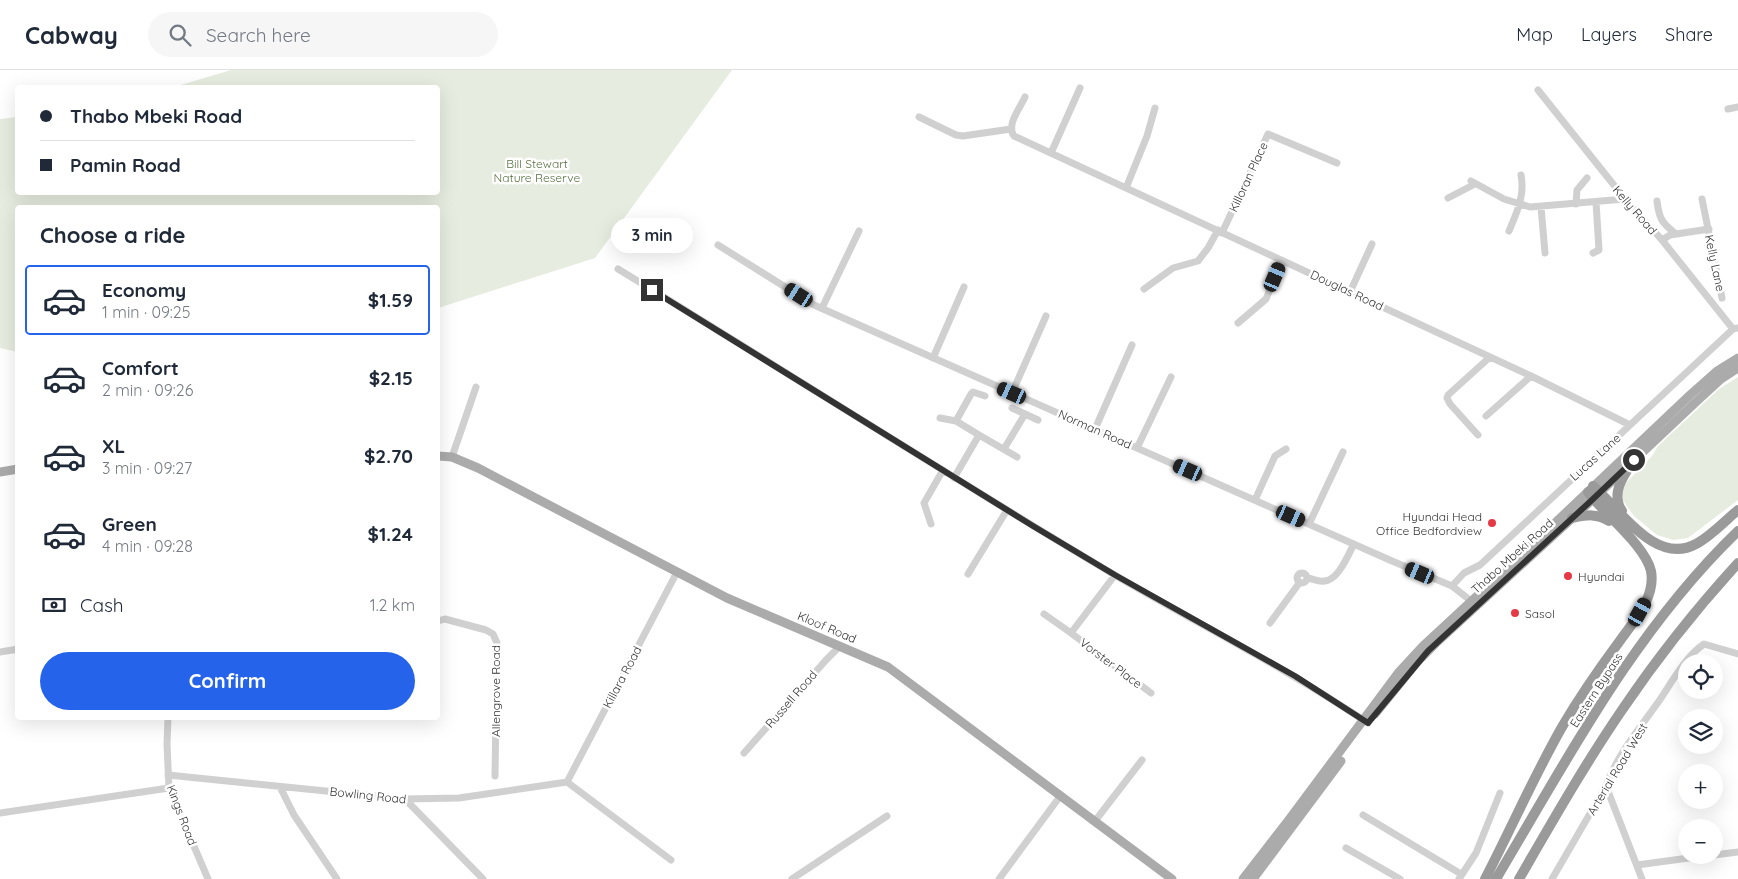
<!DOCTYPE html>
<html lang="en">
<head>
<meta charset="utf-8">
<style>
  :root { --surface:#fff; --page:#f6f6f7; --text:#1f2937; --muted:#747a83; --line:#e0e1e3; --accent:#2563eb }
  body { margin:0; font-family:Quicksand,sans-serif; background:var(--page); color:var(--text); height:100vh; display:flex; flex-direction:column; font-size:19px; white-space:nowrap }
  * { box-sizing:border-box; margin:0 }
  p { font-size:16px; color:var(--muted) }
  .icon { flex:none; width:28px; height:28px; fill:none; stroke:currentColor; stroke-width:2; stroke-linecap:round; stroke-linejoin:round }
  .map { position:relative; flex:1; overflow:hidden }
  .drawer { position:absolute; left:15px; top:135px; width:425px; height:515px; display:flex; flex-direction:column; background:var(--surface); border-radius:5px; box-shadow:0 5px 20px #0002 }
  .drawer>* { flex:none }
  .hud { position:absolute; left:15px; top:15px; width:425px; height:110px; border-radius:5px; box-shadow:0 5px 20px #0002; display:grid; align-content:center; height:110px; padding:0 25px; background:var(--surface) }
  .controls { position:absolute; left:1678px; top:584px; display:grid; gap:10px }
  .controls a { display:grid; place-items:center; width:45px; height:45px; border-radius:50%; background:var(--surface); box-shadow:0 5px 20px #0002; font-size:25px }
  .end { position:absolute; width:22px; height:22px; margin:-11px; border:6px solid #333; background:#fff; box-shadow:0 0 0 2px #fff }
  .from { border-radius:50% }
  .bubble { position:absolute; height:35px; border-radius:18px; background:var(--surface); box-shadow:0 5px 20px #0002; font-size:16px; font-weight:700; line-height:35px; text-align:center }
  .car { position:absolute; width:15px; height:30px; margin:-15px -8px; border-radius:6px; box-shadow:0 0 4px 1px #0007; background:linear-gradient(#222 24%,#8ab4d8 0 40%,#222 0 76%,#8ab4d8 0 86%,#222 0) }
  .hud b { display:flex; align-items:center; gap:18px; height:48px; font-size:19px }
  .hud b+b { border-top:1px solid var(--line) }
  .hud i { width:12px; height:12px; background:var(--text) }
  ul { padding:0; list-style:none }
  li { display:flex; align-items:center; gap:15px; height:70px; margin:0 10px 8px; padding:0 15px; border:2px solid transparent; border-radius:5px }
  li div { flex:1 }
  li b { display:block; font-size:19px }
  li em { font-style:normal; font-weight:700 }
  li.on { border-color:var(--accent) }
  li>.icon { width:45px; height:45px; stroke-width:1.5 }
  h2 { padding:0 25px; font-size:22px; line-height:60px }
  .pay { display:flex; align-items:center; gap:12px; height:55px; padding:0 25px; font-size:19px }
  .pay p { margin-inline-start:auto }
  .action { display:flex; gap:10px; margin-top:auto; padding:10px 25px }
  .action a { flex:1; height:58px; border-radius:30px; background:var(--accent); color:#fff; font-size:20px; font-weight:700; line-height:58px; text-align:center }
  header { display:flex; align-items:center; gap:30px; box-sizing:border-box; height:70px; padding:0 25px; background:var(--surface); border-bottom:1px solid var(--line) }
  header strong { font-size:24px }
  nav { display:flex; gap:28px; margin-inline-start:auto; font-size:18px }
  .search { width:350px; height:45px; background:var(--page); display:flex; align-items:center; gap:12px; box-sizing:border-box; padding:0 18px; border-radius:28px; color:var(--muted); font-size:19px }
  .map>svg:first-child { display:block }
  .green { fill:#e6ecdf }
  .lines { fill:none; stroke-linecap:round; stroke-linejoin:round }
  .minor { stroke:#d0d0d0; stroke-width:7 }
  .major { stroke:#ababab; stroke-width:9 }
  .highway { stroke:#9a9a9a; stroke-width:10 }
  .route { stroke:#333; stroke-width:6 }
  .poi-dot { fill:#e63946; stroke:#fff; stroke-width:2 }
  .labels { text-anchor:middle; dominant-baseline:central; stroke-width:5; stroke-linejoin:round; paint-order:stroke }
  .park-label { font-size:12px; fill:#56703f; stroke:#fff }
  .street-label { font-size:12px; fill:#333; stroke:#fff }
  .poi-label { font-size:12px; fill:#333; stroke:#fff; text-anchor:start }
</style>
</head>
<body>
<header>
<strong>Cabway</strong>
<div class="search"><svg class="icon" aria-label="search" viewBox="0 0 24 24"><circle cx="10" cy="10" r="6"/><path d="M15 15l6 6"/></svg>Search here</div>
<nav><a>Map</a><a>Layers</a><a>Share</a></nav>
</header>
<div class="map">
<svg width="1738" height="809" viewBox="0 0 1738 809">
  <rect width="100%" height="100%" fill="#fff"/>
  <path class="green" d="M231 0H732L595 188 438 238V138H18L17 282 0 278V49L17 47 18 122H438V18L174 17Z
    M1738 307V430L1688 468 1673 470 1657 465 1634 446 1621 428 1623 416 1652 386 1658 376 1719 319Z"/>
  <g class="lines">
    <path class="minor" d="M1538 20 1625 129 1662 170 1733 259
      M1025 27C1020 38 1006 55 1014 66L1531 306 1630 355
      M1728 39 1738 37
      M919 47 956 65 963 66 1011 59
      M1051 83 1080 18
      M1471 111 1504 129 1530 137 1625 129
      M1126 118 1147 66 1155 38
      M1448 128 1475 114
      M1702 129 1722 228
      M1657 131C1659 149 1662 153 1676 164
      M1576 134 1577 120 1587 108
      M1541 137 1545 183
      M1509 161C1517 142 1525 126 1521 105
      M1222 163 1268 64 1337 93
      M1662 170 1670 165 1709 159
      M718 175 814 235 1392 491 1452 516 1475 534
      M1593 183 1599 180 1596 132
      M618 199C784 300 947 405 1113 504 1198 554 1286 598 1368 653
      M1144 219 1173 198 1198 191 1208 178 1218 160
      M1350 222 1372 174
      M822 238 859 161
      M1238 253 1266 229 1282 190
      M933 288 964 217
      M1012 323 1046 246
      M1025 344 1038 350
      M1486 346 1531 306
      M940 348 956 351 979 365 954 408
      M956 351 971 324 973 322 985 326
      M1095 359 1132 275
      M979 365 1017 387
      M1478 365 1450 334 1447 328 1448 325 1490 287
      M1137 378 1171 307
      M1004 379 1025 344 1012 338
      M452 387 476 317
      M1255 430 1275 386 1286 379
      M931 454 924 433 943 400
      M1309 454 1343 382
      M1297 508a5 5 0 1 1 10 0a5 5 0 1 1-10 0Z
      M968 504 1007 440
      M1115 505 1071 563 1151 623
      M1308 508C1313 509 1319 512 1324 511 1338 511 1348 485 1354 474
      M1452 516 1464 503 1480 495 1733 259 1738 258
      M1044 544 1071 563
      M438 551 445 549 486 560 493 564 497 573 495 706
      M1270 553 1300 512
      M0 582 18 579
      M168 648 167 674 169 718 208 809
      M744 683 826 590 840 576
      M168 705 405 729 459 728 567 712
      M567 712 677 502
      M567 712 671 790
      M1606 716 1642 809
      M280 717 294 745 337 809
      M405 729 483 809
      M0 743 169 718
      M1363 745 1461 804
      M1095 751 1142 690
      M1346 778 1400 809
      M1714 785 1738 782
      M1637 795 1711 785
      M792 809 887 746
      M999 809 1061 725
      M1459 809 1476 783 1500 723
      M1552 809 1606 716C1617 685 1640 658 1659 631 1672 612 1685 587 1704 574L1738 584"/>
    <path class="major" d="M438 386 452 387 478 398 727 528 888 597 1172 809
      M0 402 18 399
      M1375 644 1418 591 1436 573 1593 429 1697 331 1721 309 1738 298
      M1243 809 1288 751 1399 602 1423 576 1517 489 1690 325 1717 301 1738 288
      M1253 809 1341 691"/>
    <path class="highway" d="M1593 416C1620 439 1655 496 1696 474 1710 467 1726 450 1738 440
      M1622 441C1610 423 1624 405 1634 390
      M1572 448C1587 445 1596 443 1609 451
      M1485 809C1511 759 1534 706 1562 657 1579 628 1599 599 1619 572 1633 552 1656 528 1651 501 1645 475 1604 444 1588 422
      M1496 809C1568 688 1635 560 1738 461
      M1519 809C1552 752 1585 694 1622 640 1657 588 1696 539 1738 493"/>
  </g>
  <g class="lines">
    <path class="route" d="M652 220 1033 456 1115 505 1295 606 1368 653 1428 581 1593 429 1634 390"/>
  </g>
  <g class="poi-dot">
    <circle cx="1492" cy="453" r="5"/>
    <circle cx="1568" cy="506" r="5"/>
    <circle cx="1515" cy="543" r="5"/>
  </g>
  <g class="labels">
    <g class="park-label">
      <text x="537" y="93">Bill Stewart<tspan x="537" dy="14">Nature Reserve</tspan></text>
    </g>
    <g class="street-label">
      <text transform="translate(1248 107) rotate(-65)">Killoran Place</text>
      <text transform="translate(1635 140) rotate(49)">Kelly Road</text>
      <text transform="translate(1715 193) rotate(78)">Kelly Lane</text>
      <text transform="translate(1347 220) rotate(25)">Douglas Road</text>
      <text transform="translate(1095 359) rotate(24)">Norman Road</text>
      <text transform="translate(1595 387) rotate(-42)">Lucas Lane</text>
      <text transform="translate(1512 486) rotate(-42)">Thabo Mbeki Road</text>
      <text transform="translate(827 557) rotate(23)">Kloof Road</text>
      <text transform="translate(1111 593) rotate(37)">Vorster Place</text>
      <text transform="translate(622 607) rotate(-62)">Killara Road</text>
      <text transform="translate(1596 620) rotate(-57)">Eastern Bypass</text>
      <text transform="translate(495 621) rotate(-90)">Allengrove Road</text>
      <text transform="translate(791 629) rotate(-49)">Russell Road</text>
      <text transform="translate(1617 699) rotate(-59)">Arterial Road West</text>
      <text transform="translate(368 725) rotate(6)">Bowling Road</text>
      <text transform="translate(182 745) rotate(69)">Kings Road</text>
    </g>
    <g class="poi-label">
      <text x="1482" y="446" text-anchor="end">Hyundai Head<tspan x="1482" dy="14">Office Bedfordview</tspan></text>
      <text x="1578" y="506">Hyundai</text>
      <text x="1525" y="543">Sasol</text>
    </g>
  </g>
</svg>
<div class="controls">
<a><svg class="icon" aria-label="locate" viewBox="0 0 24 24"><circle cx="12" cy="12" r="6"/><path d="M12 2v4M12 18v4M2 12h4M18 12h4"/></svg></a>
<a><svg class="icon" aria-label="layers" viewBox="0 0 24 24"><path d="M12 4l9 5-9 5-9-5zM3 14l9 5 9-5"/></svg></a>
<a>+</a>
<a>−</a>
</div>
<i class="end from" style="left:1634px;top:390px"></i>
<i class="end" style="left:652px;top:220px"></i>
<div class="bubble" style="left:611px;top:148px;width:82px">3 min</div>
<i class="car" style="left:1275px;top:207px;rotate:23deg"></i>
<i class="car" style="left:799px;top:225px;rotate:302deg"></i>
<i class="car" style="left:1012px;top:323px;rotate:294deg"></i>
<i class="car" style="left:1188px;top:400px;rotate:294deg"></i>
<i class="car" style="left:1291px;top:446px;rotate:114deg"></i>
<i class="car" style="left:1420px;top:503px;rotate:293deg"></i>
<i class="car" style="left:1640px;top:542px;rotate:29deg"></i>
<div class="hud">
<b><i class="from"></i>Thabo Mbeki Road</b>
<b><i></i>Pamin Road</b>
</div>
<section class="drawer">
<h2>Choose a ride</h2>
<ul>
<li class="on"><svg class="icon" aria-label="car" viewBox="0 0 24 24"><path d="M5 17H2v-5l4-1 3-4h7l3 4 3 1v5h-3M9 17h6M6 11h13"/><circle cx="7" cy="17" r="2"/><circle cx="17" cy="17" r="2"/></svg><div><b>Economy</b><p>1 min · 09:25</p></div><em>$1.59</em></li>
<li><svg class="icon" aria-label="car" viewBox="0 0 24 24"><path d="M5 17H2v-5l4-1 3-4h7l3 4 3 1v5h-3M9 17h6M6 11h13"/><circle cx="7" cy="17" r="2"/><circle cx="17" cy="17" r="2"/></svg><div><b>Comfort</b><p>2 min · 09:26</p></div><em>$2.15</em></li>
<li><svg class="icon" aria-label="car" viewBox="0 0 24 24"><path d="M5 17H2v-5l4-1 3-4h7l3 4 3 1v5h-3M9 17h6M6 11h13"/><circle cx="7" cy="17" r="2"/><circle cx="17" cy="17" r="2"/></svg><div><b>XL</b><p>3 min · 09:27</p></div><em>$2.70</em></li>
<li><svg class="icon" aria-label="car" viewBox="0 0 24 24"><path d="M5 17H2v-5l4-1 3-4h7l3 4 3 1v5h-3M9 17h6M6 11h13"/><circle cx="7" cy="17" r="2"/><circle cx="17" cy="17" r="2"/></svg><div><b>Green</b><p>4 min · 09:28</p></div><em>$1.24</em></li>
</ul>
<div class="pay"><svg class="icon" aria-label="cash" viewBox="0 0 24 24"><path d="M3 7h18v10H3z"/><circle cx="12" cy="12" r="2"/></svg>Cash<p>1.2 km</p></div>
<div class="action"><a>Confirm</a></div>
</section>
</div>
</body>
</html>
